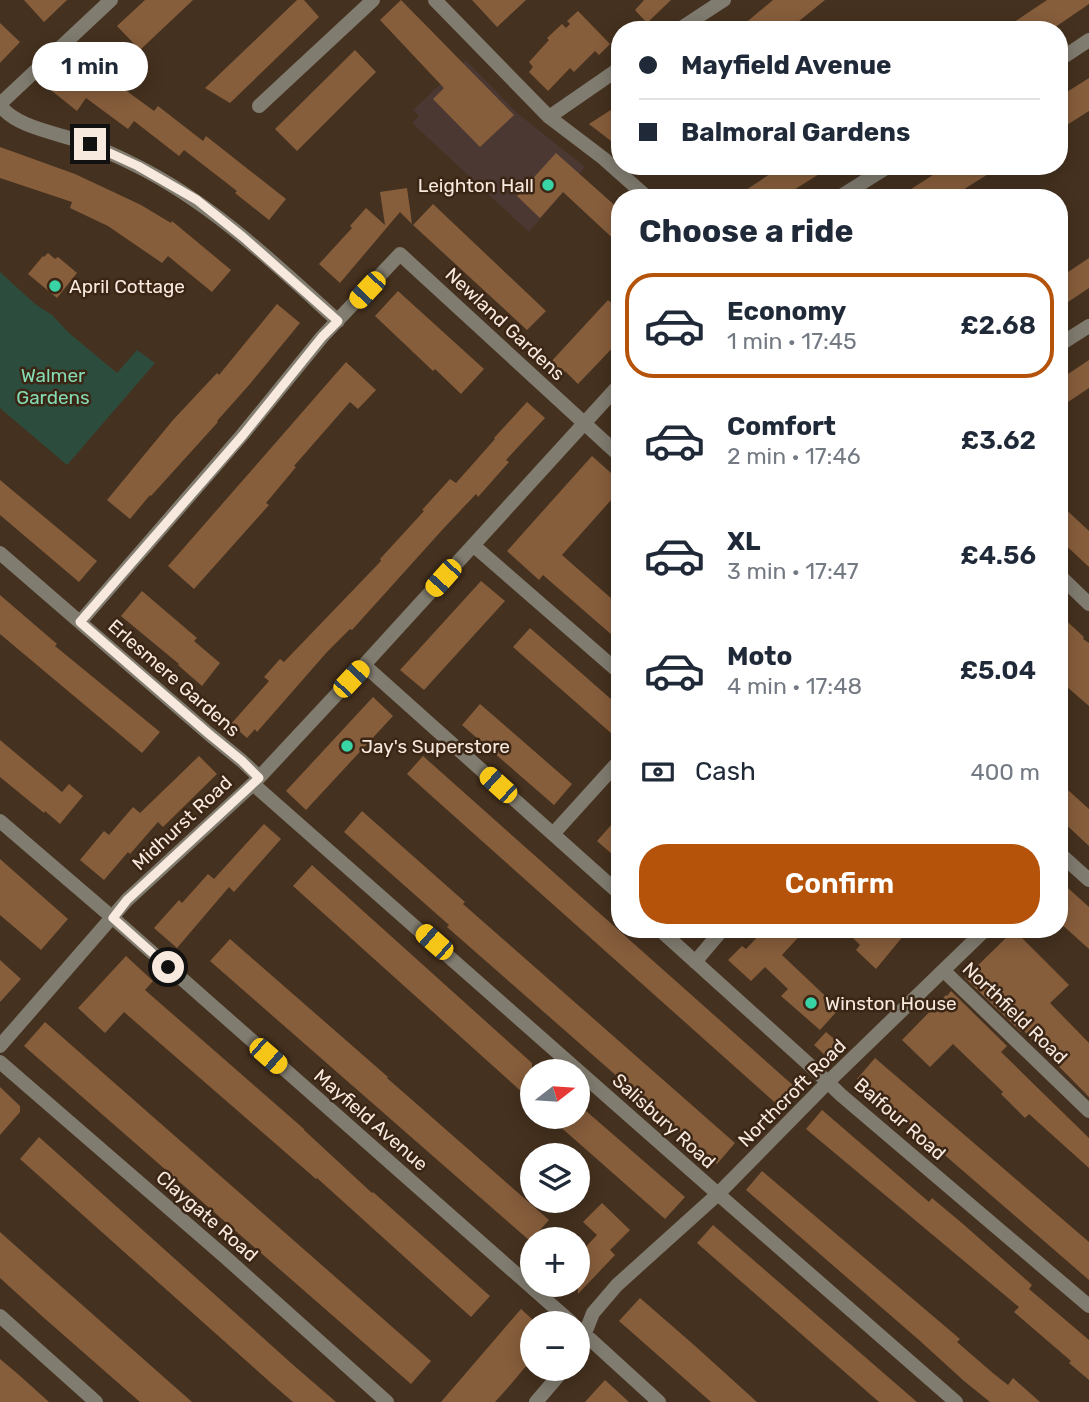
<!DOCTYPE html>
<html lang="en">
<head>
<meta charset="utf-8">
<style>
  :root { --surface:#fff; --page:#f2f2f3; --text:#1f2937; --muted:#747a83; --line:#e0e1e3; --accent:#b45309 }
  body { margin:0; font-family:Rubik,sans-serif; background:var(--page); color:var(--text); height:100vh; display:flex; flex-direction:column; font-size:26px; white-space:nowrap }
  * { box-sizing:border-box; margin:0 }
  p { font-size:23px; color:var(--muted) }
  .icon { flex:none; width:38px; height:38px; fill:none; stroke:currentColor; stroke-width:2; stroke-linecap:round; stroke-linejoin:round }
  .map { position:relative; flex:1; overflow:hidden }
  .side { position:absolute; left:611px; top:189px; width:457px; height:749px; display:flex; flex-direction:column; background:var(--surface); border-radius:28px; box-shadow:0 4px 18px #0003 }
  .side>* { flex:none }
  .banner { position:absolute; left:611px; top:21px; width:457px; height:154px; border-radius:28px; box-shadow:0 4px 18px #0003; display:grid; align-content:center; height:154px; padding:0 28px; background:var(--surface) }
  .needle { width:46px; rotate:73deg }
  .fabs { position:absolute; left:520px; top:1059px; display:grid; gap:14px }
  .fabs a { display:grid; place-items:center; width:70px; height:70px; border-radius:50%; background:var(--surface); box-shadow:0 4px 18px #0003; font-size:35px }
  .end { position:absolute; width:32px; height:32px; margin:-16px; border:9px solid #f7e9de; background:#111; box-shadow:0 0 0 4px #111 }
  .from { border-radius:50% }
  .bubble { position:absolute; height:49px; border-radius:24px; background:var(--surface); box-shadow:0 4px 18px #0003; font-size:23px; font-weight:600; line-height:49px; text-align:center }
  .car { position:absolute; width:21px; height:42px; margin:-21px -10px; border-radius:9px; box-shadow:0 0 5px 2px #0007; background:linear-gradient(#f5c518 24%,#345 0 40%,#f5c518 0 76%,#345 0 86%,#f5c518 0) }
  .banner b { display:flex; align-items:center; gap:24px; height:66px; font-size:26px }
  .banner b+b { border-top:2px solid var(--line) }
  .banner i { width:18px; height:18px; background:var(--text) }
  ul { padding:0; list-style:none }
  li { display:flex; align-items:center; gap:21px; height:105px; margin:0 14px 10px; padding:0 14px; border:4px solid transparent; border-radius:28px }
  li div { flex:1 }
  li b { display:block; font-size:26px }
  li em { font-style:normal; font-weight:600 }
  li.selected { border-color:var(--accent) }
  li>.icon { width:63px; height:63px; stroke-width:1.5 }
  h2 { padding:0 28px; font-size:32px; line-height:84px }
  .pay { display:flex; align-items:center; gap:18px; height:77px; padding:0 28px; font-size:26px }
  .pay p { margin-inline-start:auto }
  .action { display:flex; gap:14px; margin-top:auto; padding:14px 28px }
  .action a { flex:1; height:80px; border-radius:28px; background:var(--accent); color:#fff; font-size:28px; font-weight:600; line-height:80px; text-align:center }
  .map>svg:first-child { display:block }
  .commercial { fill:#4c3833 }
  .green { fill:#2c4d3e }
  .building { fill:#875e3c }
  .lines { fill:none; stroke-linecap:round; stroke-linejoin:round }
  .street { stroke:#817c70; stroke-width:14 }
  .route { stroke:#f7e9de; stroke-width:9 }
  .poi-dot { fill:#39d4a5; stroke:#3b2616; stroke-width:2.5 }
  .labels { text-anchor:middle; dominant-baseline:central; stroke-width:5; stroke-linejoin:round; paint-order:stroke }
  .poi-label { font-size:19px; fill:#f7e9de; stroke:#3b2616; text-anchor:start }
  .street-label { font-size:19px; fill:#f7e9de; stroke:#3b2616 }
  .park-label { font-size:19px; fill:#83dbb4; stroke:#3b2616 }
</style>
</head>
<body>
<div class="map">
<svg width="1089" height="1402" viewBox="0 0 1089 1402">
  <rect width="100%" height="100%" fill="#45311f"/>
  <path class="commercial" d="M466 60 517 113 585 167 529 232 412 123 419 116 413 110Z"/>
  <path class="green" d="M0 272 35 304 52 315 69 333 117 373 137 350 155 363 67 465 0 408Z"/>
  <path class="building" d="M24 0H67L44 22Z
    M145 0H193L140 50 117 26Z
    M297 0H304L319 17 230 103 205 88Z
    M401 0 514 115 480 147 433 99 444 88 380 20Z
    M472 0H526L497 27Z
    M644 0H671L647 23 635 10Z
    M773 0H825L788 30H737Z
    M1047 0H1089V4L1051 30H1002Z
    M578 11 610 44 599 55 595 51 574 72 570 68 548 91 529 72 533 67 529 62 549 40 547 38 562 24 566 28 570 24 567 21Z
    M0 23 20 42 0 63Z
    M355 50 376 72 297 151 275 129Z
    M75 56 107 82 109 78 154 111 158 106 203 141 206 136 286 199 269 220 235 193 237 191 184 150 179 156 134 121 128 129 86 98 77 111 47 87Z
    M1089 78V111L1059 130V97Z
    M620 104V136L611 141 589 124Z
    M0 147 75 174 141 205 171 223 172 221 231 270 212 292 168 256 162 263 108 226 70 208 72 202 0 178Z
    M556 153 620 210V245L563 192 540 218 517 196Z
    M782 166H832L781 198H734Z
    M947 166H1001L950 198H897Z
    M407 188 412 224 400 212 340 283 319 264 352 228 350 226 366 208 385 225 380 192Z
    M433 204 546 311 527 330 413 225Z
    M48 253 55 259 58 257 77 273 57 298 28 274 43 256 44 257Z
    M1089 258V288L1059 308V278Z
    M398 291 484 369 461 394 435 369 433 371 375 316Z
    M608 300 620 311V340L578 384 565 371 561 376 549 364Z
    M277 304 300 323 249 385 217 421 218 422 151 496 150 495 130 519 107 500 173 420 217 373 219 375Z
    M1089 360V388L1059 408V380Z
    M346 362 376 390 358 409 350 402 294 466 296 467 266 503 269 505 194 589 168 566Z
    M527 402 545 418 506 460 509 462 478 497 476 494 443 529 352 630 350 629 327 652 257 732 255 729 247 738 231 724 269 681 264 677 280 659 284 662 381 561 380 559 424 511 422 510 450 479 456 483 495 439 494 438Z
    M592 456 620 481V490L562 555 620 606V642L543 575 539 580 507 551Z
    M0 480 97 561 79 582 0 515Z
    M1059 503 1089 531V567L1059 539Z
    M481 581 505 601 424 690 400 670Z
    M142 591 197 638 194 641 220 663 202 686 178 665 179 664 121 616Z
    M0 595 57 644 55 646 160 732 142 753 0 634Z
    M1059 614 1084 637 1083 639 1089 643V706L1059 680Z
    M530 628 620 707V741L513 647Z
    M373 697 393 716 306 810 286 791Z
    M480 704 572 784 554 805 462 725Z
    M0 740 62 792 69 784 83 796 60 824 45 811 44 813 0 777Z
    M199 756 217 774 163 827 158 822 130 854 128 852 104 880 80 860 104 831 109 835 133 807 140 813Z
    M423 756 796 1088 780 1107 407 774Z
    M1059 782 1089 809V846L1059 818Z
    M362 811 465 902 463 904 735 1143 717 1164 447 927 449 925 344 832Z
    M620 815V861L597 841Z
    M264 824 281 839 234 892 229 887 177 948 154 928 179 900 182 903 208 874 214 879Z
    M0 859 68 919 41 950 0 915Z
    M312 865 532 1063V1101L293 886Z
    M1059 880 1089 907V949L1059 922Z
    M765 929H806L782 955 839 1009 820 1030 781 996 788 989 765 967 751 981 728 960 742 946 746 949Z
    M844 929H909L876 969 856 950 860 945Z
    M1014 930 1069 985 1050 1003 1089 1043V1097L1023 1030 1021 1032 965 978Z
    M230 939 388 1077 387 1078 549 1220 530 1241 210 961Z
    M126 956 153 981 145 990 304 1129V1130L372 1193 373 1192 490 1296 471 1317 317 1178 316 1179 124 1012 105 1033 78 1008Z
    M0 960 21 979 0 1002Z
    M951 991 1007 1046 1001 1052 1089 1138V1168L1029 1114 1025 1118 1001 1094 1003 1092 953 1044 930 1067 902 1040 946 995 947 996Z
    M45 1022 431 1361 411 1384 24 1046Z
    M826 1032 839 1043 827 1057 814 1045Z
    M875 1058 1089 1242V1280L857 1079Z
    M0 1087 20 1106V1112L0 1135Z
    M578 1104 685 1197 665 1219 548 1116H578Z
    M822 1110 929 1202 932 1198 963 1224 1032 1285 1029 1289 1089 1340V1380L1069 1363 1071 1361 1014 1312 1019 1307 806 1129Z
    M39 1137 291 1363 336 1402H293L271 1383 20 1159Z
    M762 1171 960 1339 957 1342 994 1374 1008 1385 1013 1378 1040 1402H990L964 1381 919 1340 746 1190Z
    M602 1203 630 1230 610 1250 615 1255 578 1294V1255L597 1235 583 1222Z
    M713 1225 895 1383 917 1402H879L697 1243Z
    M0 1232 46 1273 192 1402H140L43 1317 0 1278Z
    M640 1298 694 1345 757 1402H711L619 1321Z
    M521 1309 532 1319V1359L511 1384 495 1402H441Z
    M0 1359 19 1375 49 1402H0Z
    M605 1380 629 1402H585Z"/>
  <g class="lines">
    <path class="street" d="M435 0 549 117 603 158 648 198
      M678 30 724 0
      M1059 60 1089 40
      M0 104 111 0
      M0 105C16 129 65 134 91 145 106 151 121 158 135 165 212 203 275 264 338 321
      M259 106 373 0
      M549 117 620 68
      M838 198 889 166
      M1059 345 1089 326
      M473 545 620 673
      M0 553 209 734 242 761 259 777
      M1059 575 1089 604
      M80 622 243 434 322 337 400 254 620 456
      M364 665 620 894
      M253 784 718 1194 956 1402
      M0 821 113 918 572 1323
      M553 834 620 760
      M1059 853 1089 880
      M659 929 814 1069 841 1095 1089 1306
      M695 962 723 929
      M944 971 1089 1111
      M0 1046 127 900 253 784 364 665 620 384
      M0 1062 224 1256 387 1402
      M0 1316 96 1402
      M579 1329 659 1402
      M578 1351 593 1313 617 1285 718 1194 828 1082 986 929
      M536 1402 565 1368"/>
  </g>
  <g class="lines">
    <path class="route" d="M90 144 138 166 197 200 243 237 338 321 322 337 243 435 80 622 209 734 242 761 259 778 127 900 113 918 168 967"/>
  </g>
  <g class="poi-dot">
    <circle cx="548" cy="185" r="7"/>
    <circle cx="55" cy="286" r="7"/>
    <circle cx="347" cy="746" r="7"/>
    <circle cx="811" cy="1003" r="7"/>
  </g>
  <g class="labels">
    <g class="poi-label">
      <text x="534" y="185" text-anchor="end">Leighton Hall</text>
      <text x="69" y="286">April Cottage</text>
      <text x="361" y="746">Jay's Superstore</text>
      <text x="825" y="1003">Winston House</text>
    </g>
    <g class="street-label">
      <text transform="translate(505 324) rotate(43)">Newland Gardens</text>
      <text transform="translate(174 678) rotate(41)">Erlesmere Gardens</text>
      <text transform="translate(182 823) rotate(-43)">Midhurst Road</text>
      <text transform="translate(1015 1013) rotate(44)">Northfield Road</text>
      <text transform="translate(792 1093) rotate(-45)">Northcroft Road</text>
      <text transform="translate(900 1119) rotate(41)">Balfour Road</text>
      <text transform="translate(371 1120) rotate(41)">Mayfield Avenue</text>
      <text transform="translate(664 1121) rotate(42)">Salisbury Road</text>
      <text transform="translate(207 1216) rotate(41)">Claygate Road</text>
    </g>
    <g class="park-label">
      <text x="53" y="375">Walmer<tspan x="53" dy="22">Gardens</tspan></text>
    </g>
  </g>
</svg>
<div class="fabs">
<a><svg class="needle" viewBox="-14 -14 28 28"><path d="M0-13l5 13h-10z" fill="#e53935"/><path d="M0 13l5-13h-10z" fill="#747a83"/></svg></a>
<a><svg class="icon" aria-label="layers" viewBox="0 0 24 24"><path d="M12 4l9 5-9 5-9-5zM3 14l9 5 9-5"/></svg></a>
<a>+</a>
<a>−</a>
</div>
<i class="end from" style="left:168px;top:967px"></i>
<i class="end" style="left:90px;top:144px"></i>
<div class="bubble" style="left:32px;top:42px;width:116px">1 min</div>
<i class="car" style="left:367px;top:290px;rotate:223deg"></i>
<i class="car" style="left:443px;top:578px;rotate:222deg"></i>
<i class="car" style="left:351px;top:679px;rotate:43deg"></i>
<i class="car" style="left:498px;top:785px;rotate:312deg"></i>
<i class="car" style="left:434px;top:942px;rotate:311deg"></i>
<i class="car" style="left:268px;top:1056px;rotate:131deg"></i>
<div class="banner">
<b><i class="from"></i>Mayfield Avenue</b>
<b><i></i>Balmoral Gardens</b>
</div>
<section class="side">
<h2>Choose a ride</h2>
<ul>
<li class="selected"><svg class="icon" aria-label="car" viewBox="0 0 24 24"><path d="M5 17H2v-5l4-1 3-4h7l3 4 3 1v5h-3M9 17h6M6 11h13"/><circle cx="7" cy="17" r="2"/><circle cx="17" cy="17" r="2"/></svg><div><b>Economy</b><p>1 min · 17:45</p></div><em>£2.68</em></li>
<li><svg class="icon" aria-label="car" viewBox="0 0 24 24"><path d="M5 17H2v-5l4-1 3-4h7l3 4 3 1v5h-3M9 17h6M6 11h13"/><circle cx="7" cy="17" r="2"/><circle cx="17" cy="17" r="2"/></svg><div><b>Comfort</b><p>2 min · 17:46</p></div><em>£3.62</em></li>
<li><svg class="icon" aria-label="car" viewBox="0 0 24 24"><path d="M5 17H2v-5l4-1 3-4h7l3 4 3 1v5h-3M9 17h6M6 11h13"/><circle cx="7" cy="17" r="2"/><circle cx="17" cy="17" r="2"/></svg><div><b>XL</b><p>3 min · 17:47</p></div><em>£4.56</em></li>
<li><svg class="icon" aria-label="car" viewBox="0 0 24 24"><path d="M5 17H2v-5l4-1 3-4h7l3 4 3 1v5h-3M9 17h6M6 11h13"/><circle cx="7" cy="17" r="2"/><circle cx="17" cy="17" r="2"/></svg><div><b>Moto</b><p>4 min · 17:48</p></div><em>£5.04</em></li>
</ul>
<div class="pay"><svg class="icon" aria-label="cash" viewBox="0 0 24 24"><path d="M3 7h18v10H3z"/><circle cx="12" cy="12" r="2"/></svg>Cash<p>400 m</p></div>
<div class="action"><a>Confirm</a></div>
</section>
</div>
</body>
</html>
